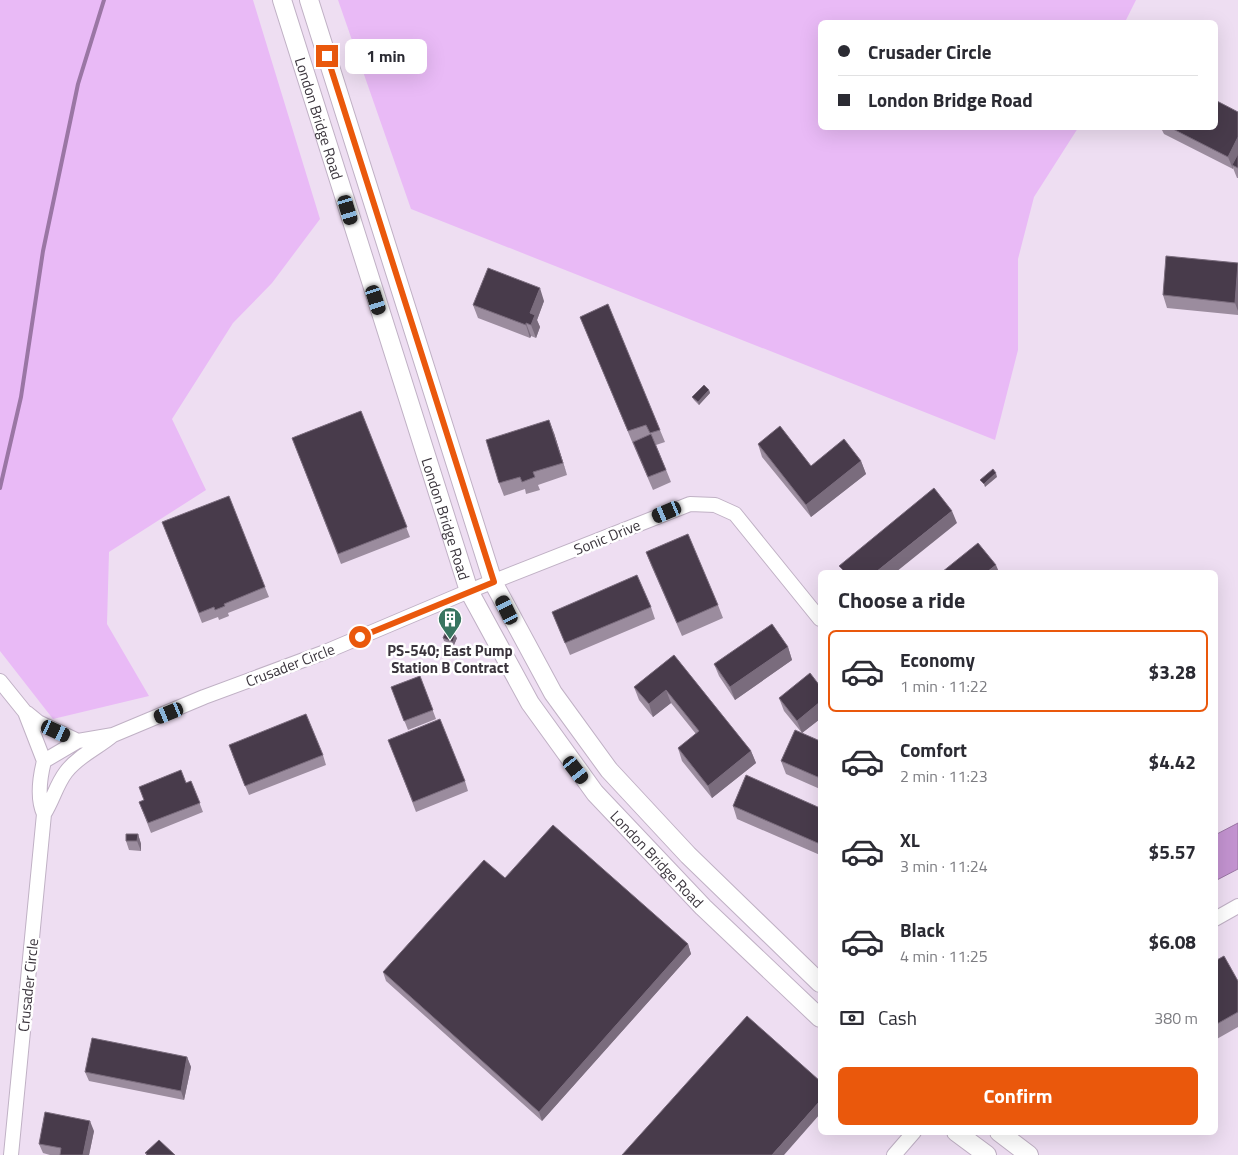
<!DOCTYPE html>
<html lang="en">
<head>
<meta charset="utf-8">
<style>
  :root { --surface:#fff; --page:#f2f2f3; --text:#2b2b33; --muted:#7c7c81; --line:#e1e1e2; --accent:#ea580c }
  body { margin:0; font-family:"Titillium Web",sans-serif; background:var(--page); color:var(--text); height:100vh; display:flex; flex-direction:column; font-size:19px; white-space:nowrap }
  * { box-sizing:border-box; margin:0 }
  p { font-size:16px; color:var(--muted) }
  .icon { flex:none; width:28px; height:28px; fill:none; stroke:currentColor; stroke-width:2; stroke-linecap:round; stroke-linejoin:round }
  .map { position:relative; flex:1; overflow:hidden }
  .side { position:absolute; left:818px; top:570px; width:400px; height:565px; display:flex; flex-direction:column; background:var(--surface); border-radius:8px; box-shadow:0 5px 20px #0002 }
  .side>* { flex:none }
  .hud { position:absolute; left:818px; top:20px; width:400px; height:110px; border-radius:8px; box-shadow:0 5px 20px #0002; display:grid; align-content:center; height:110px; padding:0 20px; background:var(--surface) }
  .end { position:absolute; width:22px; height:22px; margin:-11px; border:6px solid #ea580c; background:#fff; box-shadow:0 0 0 2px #fff }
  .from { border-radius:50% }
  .bubble { position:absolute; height:35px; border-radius:8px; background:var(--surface); box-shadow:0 5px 20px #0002; font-size:16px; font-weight:700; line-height:35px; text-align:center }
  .car { position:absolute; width:15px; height:30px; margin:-15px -8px; border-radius:6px; box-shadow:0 0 4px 1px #0007; background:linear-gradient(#222 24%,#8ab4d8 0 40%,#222 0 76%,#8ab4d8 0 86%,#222 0) }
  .hud b { display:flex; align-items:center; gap:18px; height:48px; font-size:19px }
  .hud b+b { border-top:1px solid var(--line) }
  .hud i { width:12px; height:12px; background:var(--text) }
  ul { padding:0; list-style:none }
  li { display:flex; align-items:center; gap:15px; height:82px; margin:0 10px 8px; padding:0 10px; border:2px solid transparent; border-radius:8px }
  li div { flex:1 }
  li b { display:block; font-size:19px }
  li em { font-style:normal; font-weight:700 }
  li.active { border-color:var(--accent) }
  li>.icon { width:45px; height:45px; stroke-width:1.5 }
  h2 { padding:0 20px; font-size:22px; line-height:60px }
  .pay { display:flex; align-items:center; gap:12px; height:55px; padding:0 20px; font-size:19px }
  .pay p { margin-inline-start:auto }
  .primary-button { display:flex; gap:10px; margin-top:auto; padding:10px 20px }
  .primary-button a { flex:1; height:58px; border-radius:8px; background:var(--accent); color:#fff; font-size:20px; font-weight:700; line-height:58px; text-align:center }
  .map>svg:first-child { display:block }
  .green { fill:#e9baf6 }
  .water { fill:#c393d0; stroke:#9a76a4 }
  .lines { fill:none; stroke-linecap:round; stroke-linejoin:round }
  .stream { stroke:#9a76a4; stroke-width:4 }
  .minor-casing { stroke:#c0b1c5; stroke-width:16 }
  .major-casing { stroke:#c0b1c5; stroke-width:20 }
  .minor { stroke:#fff; stroke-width:14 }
  .major { stroke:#fff; stroke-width:18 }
  .wall { fill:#9b8c9e }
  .shaded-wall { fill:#7a6c7d }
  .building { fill:#483b4b; stroke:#7a6c7d }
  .route { stroke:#ea580c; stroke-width:6 }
  .labels { text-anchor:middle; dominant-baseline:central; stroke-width:5; stroke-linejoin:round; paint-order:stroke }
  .street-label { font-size:15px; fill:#3a343c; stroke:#fff }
  .poi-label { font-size:15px; font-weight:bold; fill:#3a343c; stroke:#fff }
</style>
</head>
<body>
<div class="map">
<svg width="1238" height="1155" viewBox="0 0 1238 1155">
  <rect width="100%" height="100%" fill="#eedef2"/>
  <path class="green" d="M0 0H253L320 219 272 283 233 323 172 419 206 490 109 552 107 624 149 696 53 719 0 651Z
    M338 0H1136L1125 22H820V128H1078L1034 197 1018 259V350L995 440 411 209Z"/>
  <path class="water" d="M1238 823V869L1215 881V835Z"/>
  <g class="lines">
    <path class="stream" d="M0 488 21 397 43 251 78 84 104 0"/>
    <g class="minor-casing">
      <path id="minor" d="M0 681 25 712 44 761
        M27 713 38 722 78 741
        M113 735C98 748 79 755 66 772 56 785 53 800 44 814 37 799 40 777 44 761L78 741 113 735 204 697 325 652 469 591 690 504 715 505 735 514 820 619
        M1215 919 1238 906
        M11 1155 44 814
        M894 1155 914 1132"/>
    </g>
    <g class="major-casing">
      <g id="major">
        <path id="s1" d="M282 0 469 591 530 703 595 793 703 907 820 1018"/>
        <path d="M309 0 493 582 553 693 609 770 688 855 820 983"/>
        <path d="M956 1132 987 1155"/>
        <path d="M999 1132 1029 1155"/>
      </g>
    </g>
    <use href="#minor" class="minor"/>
    <use href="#major" class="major"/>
  </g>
  <path class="wall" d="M1238 112V178H1237L1233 168V169L1164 134 1161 128H1215Z
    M1238 263V315L1167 308 1163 295Z
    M544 301 537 320 540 327 536 338 531 336 530 338 478 318 473 305Z
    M580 317 660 430 665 442 656 445 671 482 653 490 633 444Z
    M709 390 710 393 699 405 694 400 692 397Z
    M361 411 410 537 341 564 292 438Z
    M554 433 567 475 538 485 540 490 526 494 525 489 504 496 499 483Z
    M758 444 811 466 861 461 866 474 811 517 762 457Z
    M166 532 265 587 269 597 228 613 229 616 219 620 218 617 202 623Z
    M646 552 718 605 723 618 682 636 651 565Z
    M651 607 655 619 570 655 552 612Z
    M443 638H457L454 645 444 641Z
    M788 647 792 660 735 700 719 676 714 664Z
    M674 655 751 751 756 763 712 798 682 761 678 748 696 734 671 703 653 717 639 700 634 687Z
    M420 676 436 719 408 730 391 687Z
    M820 686V719L802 733 784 711 779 698Z
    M820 741V789L786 774 781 761Z
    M392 749 465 781 468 791 416 812Z
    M232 754 323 755 326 765 249 795Z
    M191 781 203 812 151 833 139 802Z
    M733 806 820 808V855L737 819Z
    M138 834 141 844V851L129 850 126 841Z
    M505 878 688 944 691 954 542 1121 386 981 383 972Z
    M1215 961 1238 981V1027L1215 1040Z
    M187 1057 191 1067 184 1100 89 1081 85 1072Z
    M94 1131 89 1155H50L43 1153 39 1144Z"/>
  <path class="shaded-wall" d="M1238 137V159L1232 165 1233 168V169L1228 157Z
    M1238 269V311L1235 303Z
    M540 288 544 301 537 320 540 327 536 338 531 325 530 313Z
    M526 323 531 336 530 338 526 325Z
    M709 390 710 393 699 405 698 402Z
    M549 420 554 433 567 475 563 463Z
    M861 461 866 474 811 517 806 505Z
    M996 473 997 477 985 487 984 484Z
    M952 511 957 523 896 572H876Z
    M996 565 999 572H987Z
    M455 635 457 638 454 645 453 642Z
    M788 647 792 660 735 700 730 687Z
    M666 690 671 703 653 717 649 704Z
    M820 702V719L802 733 797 721Z
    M751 751 756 763 712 798 708 786Z
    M138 834 141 844V851L137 841Z
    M688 944 691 954 542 1121 539 1112Z
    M187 1057 191 1067 184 1100 181 1091Z
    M820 1101V1114L784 1155H772Z
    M90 1121 94 1131 89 1155H83Z"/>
  <path class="building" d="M1215 100 1238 112V137L1228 157 1171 128H1215Z
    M1238 154V168L1232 165Z
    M1166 256 1238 263 1235 303 1163 295Z
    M488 268 540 288 530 313 535 315 531 325 526 323V325L473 305Z
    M608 304 660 430 650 433 646 425 628 431 580 317Z
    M704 385 709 390 698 402 692 397Z
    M361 411 407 527 338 554 292 438Z
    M549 420 563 463 533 472 535 477 522 482 520 477 499 483 486 440Z
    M780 426 811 466 844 439 861 461 806 505 758 444Z
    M651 434 666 470 648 477 633 442Z
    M993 469 996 473 984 484 980 480Z
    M934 488 952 511 876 572H845L839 566Z
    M229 496 265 587 224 604 225 606 215 610 214 607 199 613 162 522Z
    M688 534 718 605 677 623 646 552Z
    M978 543 996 565 987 572H942Z
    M637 575 651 607 565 643 552 612Z
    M772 624 788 647 730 687 714 664Z
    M446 631 455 635 453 642 443 638Z
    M674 655 751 751 708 786 678 748 699 731 666 690 649 704 634 687Z
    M810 673 820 686V702L797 721 779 698Z
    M420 676 433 710 404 721 391 687Z
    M306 714 323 755 245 786 229 745Z
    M440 719 465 781 413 802 388 740Z
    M795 730 820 741V778L781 761Z
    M181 770 186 783 191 781 200 803 148 823 139 802 144 800 139 787Z
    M746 775 820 808V844L733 806Z
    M553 825 688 944 539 1112 383 972 484 860 505 878Z
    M126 834H138L137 841H126Z
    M1224 956 1238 981V1012L1215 1025V961Z
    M747 1016 820 1081V1101L772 1155H622Z
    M92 1038 187 1057 181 1091 85 1072Z
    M45 1112 90 1121 83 1155H60L61 1148 39 1144Z
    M159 1140 175 1155H146L147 1154 145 1153Z"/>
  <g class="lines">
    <path class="route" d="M327 56 494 582 360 637"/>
  </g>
  <defs>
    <g id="building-pin" transform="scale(1.25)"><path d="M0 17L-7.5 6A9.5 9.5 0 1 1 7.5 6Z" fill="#387560" stroke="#fff"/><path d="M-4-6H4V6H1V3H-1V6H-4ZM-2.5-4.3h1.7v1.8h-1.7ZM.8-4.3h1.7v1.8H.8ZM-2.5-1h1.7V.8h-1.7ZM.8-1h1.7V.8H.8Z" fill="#fff"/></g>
  </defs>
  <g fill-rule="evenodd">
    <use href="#building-pin" x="450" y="619"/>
  </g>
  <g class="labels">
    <g class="street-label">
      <text stroke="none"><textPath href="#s1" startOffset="124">London Bridge Road</textPath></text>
      <text stroke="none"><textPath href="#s1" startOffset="544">London Bridge Road</textPath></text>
      <text transform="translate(607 537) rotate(-22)">Sonic Drive</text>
      <text transform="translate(290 665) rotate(-21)">Crusader Circle</text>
      <text stroke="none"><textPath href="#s1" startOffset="949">London Bridge Road</textPath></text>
      <text transform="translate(28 985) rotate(-84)">Crusader Circle</text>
    </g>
    <g class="poi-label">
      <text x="450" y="650">PS-540; East Pump<tspan x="450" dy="17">Station B Contract</tspan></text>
    </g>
  </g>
</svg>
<i class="end from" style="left:360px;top:637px"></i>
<i class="end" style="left:327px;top:56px"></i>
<div class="bubble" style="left:345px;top:39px;width:82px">1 min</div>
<i class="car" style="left:348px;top:210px;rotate:163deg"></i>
<i class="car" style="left:376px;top:300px;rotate:162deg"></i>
<i class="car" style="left:667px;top:512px;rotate:247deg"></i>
<i class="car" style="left:507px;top:610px;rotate:334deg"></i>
<i class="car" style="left:169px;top:713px;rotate:248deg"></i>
<i class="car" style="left:56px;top:731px;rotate:115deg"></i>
<i class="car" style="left:576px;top:770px;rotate:142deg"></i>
<div class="hud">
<b><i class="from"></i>Crusader Circle</b>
<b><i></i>London Bridge Road</b>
</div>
<section class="side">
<h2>Choose a ride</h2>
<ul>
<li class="active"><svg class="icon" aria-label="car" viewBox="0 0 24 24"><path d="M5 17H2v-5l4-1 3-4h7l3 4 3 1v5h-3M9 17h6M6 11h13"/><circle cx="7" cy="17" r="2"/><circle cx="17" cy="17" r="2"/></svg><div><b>Economy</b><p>1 min · 11:22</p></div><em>$3.28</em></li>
<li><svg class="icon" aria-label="car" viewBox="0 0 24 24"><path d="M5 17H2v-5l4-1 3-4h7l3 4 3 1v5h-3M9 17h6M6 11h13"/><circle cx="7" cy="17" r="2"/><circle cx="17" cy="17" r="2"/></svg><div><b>Comfort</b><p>2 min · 11:23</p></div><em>$4.42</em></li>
<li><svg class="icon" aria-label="car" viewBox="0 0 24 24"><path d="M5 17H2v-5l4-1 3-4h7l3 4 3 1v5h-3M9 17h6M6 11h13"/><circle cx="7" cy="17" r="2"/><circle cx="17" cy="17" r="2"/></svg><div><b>XL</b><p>3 min · 11:24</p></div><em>$5.57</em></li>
<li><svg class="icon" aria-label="car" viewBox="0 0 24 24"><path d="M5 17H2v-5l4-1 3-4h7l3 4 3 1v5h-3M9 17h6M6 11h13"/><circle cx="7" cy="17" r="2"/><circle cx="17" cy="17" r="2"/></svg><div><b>Black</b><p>4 min · 11:25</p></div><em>$6.08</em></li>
</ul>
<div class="pay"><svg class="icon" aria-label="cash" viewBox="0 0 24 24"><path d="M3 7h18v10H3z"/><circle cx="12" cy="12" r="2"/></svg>Cash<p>380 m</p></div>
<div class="primary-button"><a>Confirm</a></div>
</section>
</div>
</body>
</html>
